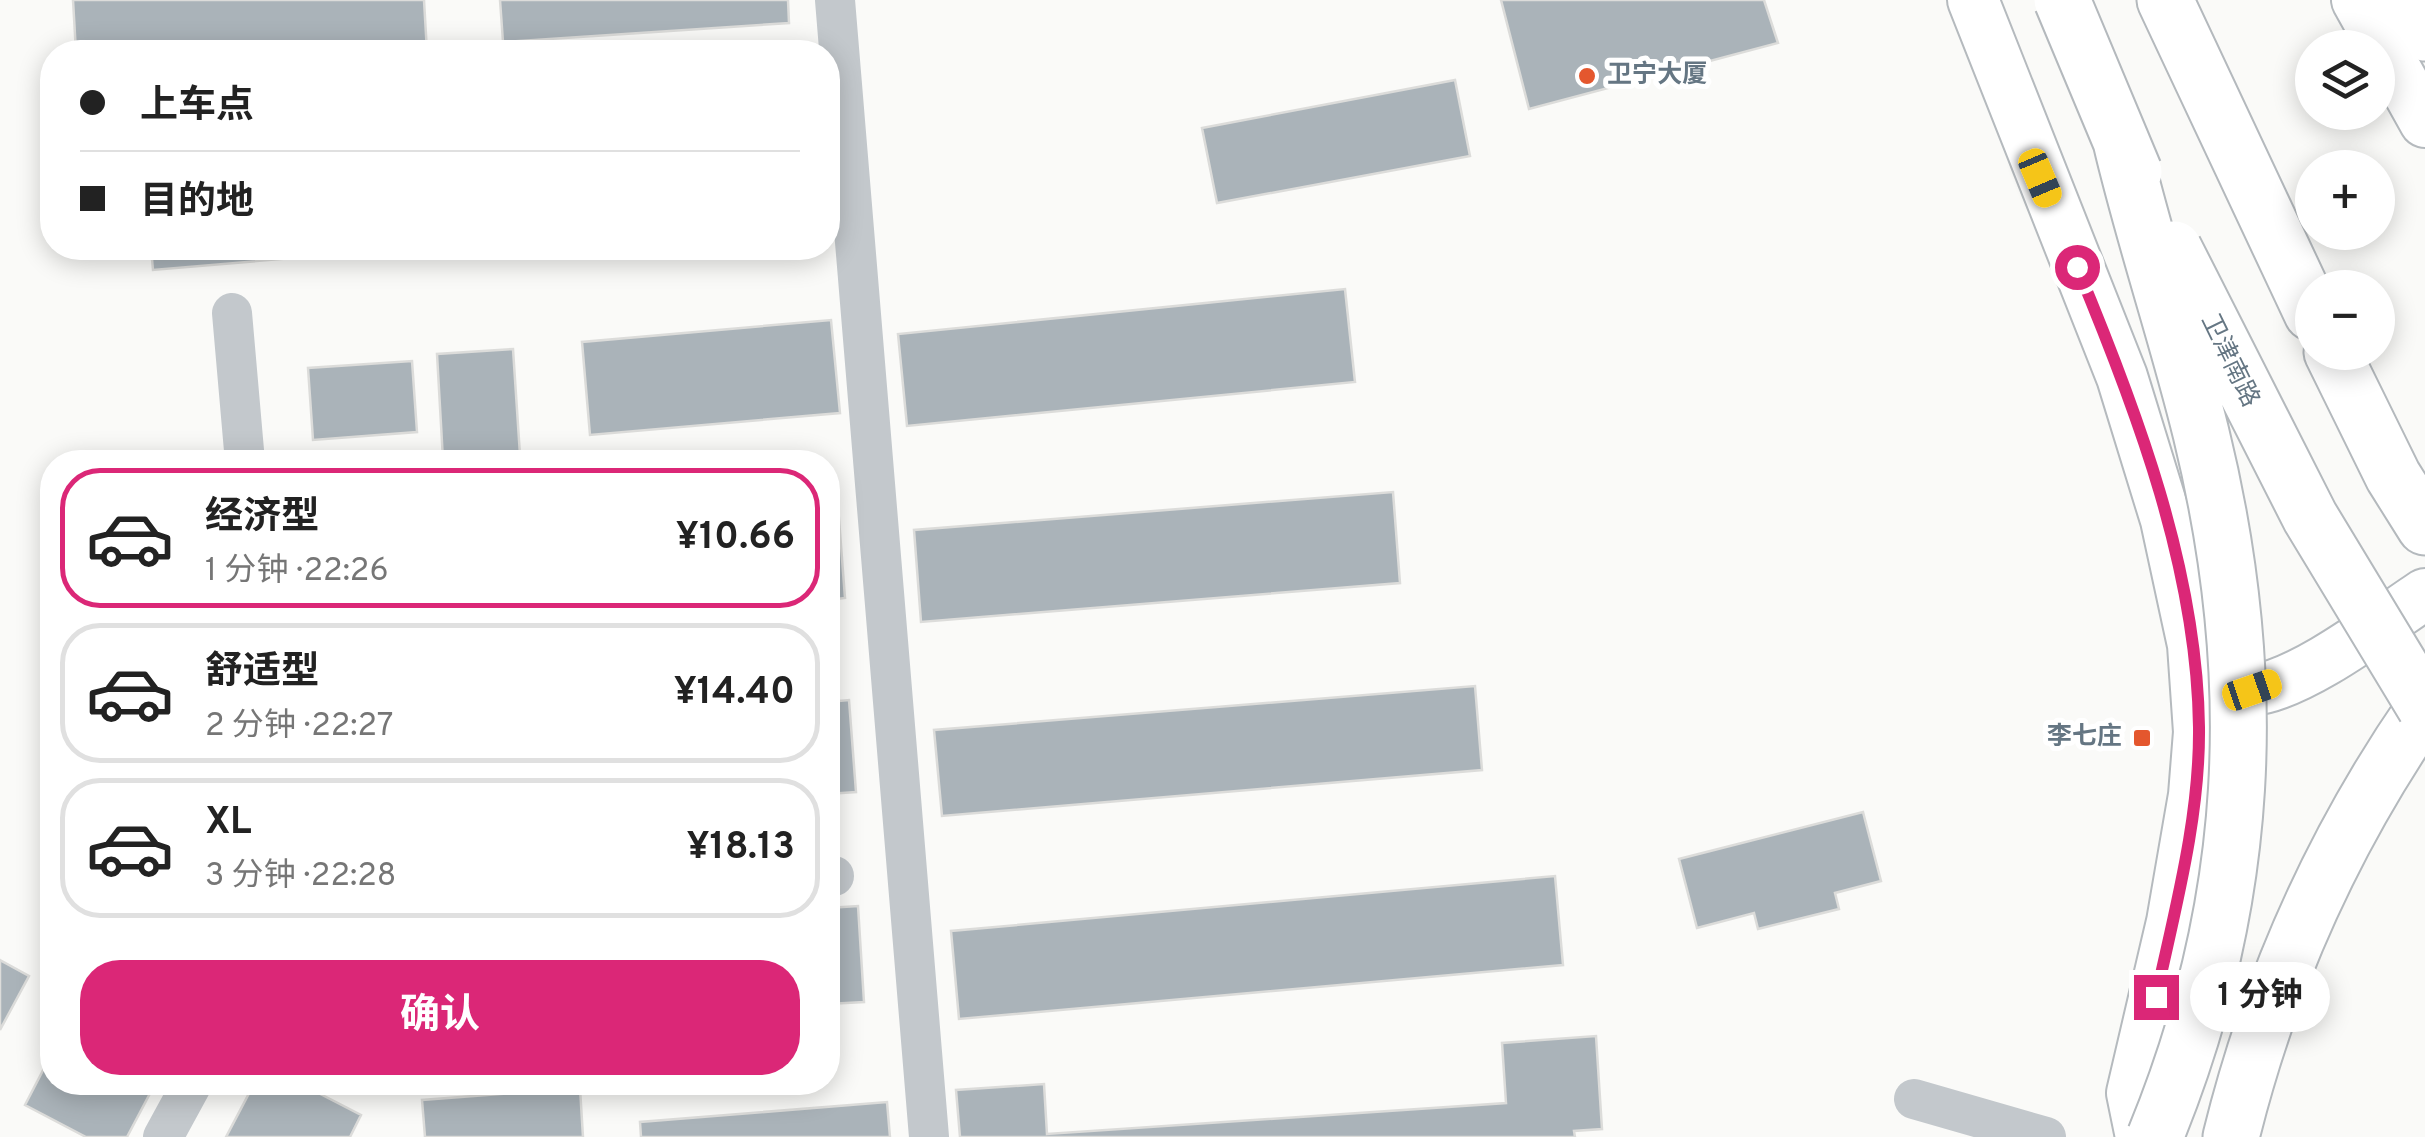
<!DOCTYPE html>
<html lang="zh">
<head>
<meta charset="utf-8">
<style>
  :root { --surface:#fff; --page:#f6f6f6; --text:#222; --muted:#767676; --line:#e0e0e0; --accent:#db2777 }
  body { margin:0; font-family:Overpass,"Noto Sans SC",sans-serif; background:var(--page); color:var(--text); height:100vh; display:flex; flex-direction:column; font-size:38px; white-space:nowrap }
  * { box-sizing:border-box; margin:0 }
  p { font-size:32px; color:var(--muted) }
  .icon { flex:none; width:55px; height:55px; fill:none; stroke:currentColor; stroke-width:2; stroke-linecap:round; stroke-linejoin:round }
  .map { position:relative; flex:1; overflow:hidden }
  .drawer { position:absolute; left:40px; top:450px; width:800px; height:645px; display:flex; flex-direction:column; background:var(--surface); border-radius:40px; box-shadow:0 5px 25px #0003 }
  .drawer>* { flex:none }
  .top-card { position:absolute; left:40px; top:40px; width:800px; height:220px; border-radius:40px; box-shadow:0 5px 25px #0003; display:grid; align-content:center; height:220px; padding:0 40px; background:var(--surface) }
  .tools { position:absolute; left:2295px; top:30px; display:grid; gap:20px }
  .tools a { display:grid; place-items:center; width:100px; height:100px; border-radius:50%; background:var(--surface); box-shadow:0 5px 25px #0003; font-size:50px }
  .end { position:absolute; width:45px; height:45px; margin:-22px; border:12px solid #db2777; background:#fff; box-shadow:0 0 0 5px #fff }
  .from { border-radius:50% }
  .bubble { position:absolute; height:70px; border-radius:35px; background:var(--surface); box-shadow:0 5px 25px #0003; font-size:32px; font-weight:700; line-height:70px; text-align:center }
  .car { position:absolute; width:30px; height:60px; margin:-30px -15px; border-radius:12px; box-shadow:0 0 8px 2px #0007; background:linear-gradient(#f5c518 24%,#345 0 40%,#f5c518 0 76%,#345 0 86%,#f5c518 0) }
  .top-card b { display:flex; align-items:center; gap:35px; height:95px; font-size:38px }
  .top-card b+b { border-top:2px solid var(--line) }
  .top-card i { width:25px; height:25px; background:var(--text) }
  ul { padding:18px 0 0; list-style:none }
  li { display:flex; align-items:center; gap:30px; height:140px; margin:0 20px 15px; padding:0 20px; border:5px solid var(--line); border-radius:40px }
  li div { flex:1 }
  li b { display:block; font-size:38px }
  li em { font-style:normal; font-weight:700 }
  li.active { border-color:var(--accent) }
  li>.icon { width:90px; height:90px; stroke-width:1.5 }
  .button { display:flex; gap:20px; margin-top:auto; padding:20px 40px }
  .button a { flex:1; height:115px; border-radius:40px; background:var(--accent); color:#fff; font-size:40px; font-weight:700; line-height:115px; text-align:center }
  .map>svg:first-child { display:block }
  .building { fill:#aab3b9; stroke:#dcdcda; stroke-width:2.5 }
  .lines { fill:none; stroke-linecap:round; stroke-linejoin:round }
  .major-casing { stroke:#b5babe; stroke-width:54 }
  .highway-casing { stroke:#b4b9bd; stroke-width:59 }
  .minor { stroke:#c3c8cc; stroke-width:40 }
  .major { stroke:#fff; stroke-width:50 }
  .highway { stroke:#fff; stroke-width:55 }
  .highway-bridge-casing { stroke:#b4b9bd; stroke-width:59; stroke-linecap:butt }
  .highway-bridge { stroke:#fff; stroke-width:55 }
  .route { stroke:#db2777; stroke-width:12 }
  .poi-dot { fill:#e4572e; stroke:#fff; stroke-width:4 }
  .labels { text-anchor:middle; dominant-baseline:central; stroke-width:10; stroke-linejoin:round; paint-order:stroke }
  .poi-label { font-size:25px; font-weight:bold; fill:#657683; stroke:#fff; text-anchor:start }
  .street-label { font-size:25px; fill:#657683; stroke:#fff }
</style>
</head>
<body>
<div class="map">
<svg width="2425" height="1137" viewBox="0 0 2425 1137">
  <rect width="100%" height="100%" fill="#fafaf8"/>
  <path class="building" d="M73 0H424L427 52H76Z
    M500 0H788L789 23 503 42Z
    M1501 0H1764L1778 43 1529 109Z
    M1455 80 1470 156 1217 203 1202 128Z
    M151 248H410L153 270Z
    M1345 289 1355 382 907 426 898 334Z
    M831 320 840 413 590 435 582 342Z
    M513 349 520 455 443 460 437 354Z
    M412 361 417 432 313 440 308 368Z
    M1393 492 1400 583 921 622 914 530Z
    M838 506 845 598 828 600V507Z
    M1475 686 1482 770 942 816 934 730Z
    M849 700 856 792 828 794V702Z
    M1863 812 1881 881 1835 893 1839 909 1758 929 1754 913 1697 928 1679 859Z
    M1555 876 1563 965 959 1019 951 931Z
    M858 906 864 1002 828 1004V908Z
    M0 960 29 976 0 1030Z
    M1596 1036 1602 1129 1574 1131 1575 1137H960L956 1090 1044 1084 1047 1134 1506 1103 1502 1043Z
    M52 1053V1082H156L127 1137H86L25 1105Z
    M255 1082H297L361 1115 350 1137H226Z
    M580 1088 583 1137H425L422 1100Z
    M887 1102 890 1137H641L640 1122Z"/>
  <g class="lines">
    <g class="major-casing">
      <path id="major" d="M1973 0 2122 377 2166 520 2193 645 2199 732 2194 795 2172 922 2132 1093 2141 1137
        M2357 0 2425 122
        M2205 666C2217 678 2235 691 2253 690 2302 685 2384 621 2425 594"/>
    </g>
    <g class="highway-casing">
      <path id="highway" d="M2165 0 2312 313
        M2376 0 2425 33
        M2332 352 2393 476 2425 527
        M2231 1137C2269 983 2334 838 2425 707"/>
    </g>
    <path class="minor" d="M835 0 929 1137
      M232 313 245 462
      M828 876H834
      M1914 1099 2046 1137
      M163 1137 193 1082"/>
    <use href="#major" class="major"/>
    <use href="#highway" class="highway"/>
    <g class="highway-bridge-casing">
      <path id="highway-bridge" d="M2062 0 2134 172
        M2121 141C2144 239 2177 335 2201 433 2261 678 2251 903 2155 1137
        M2174 249 2310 517 2425 707"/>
    </g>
    <use href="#highway-bridge" class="highway-bridge"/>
  </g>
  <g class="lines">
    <path class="route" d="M2077 267C2137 411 2197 570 2199 727 2200 818 2175 909 2156 997"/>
  </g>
  <g class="poi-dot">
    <circle cx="1587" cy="76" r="10"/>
    <rect x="2132" y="728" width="20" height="20" rx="5"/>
  </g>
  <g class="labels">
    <g class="poi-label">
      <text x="1607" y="76">卫宁大厦</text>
      <text x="2122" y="738" text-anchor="end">李七庄</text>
    </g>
    <g class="street-label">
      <text transform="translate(2229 361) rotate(64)">卫津南路</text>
    </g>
  </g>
</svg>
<div class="tools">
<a><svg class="icon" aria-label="layers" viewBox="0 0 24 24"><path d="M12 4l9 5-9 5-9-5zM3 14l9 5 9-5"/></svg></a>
<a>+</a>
<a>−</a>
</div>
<i class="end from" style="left:2077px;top:267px"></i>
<i class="end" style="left:2156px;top:997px"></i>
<div class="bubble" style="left:2190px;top:962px;width:140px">1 分钟</div>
<i class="car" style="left:2040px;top:178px;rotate:157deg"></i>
<i class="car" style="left:2252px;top:690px;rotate:71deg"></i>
<div class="top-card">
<b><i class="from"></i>上车点</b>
<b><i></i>目的地</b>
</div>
<section class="drawer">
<ul>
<li class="active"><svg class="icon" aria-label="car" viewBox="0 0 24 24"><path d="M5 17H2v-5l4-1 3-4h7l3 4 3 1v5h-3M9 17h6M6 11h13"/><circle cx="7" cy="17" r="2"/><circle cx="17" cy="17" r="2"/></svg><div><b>经济型</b><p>1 分钟 · 22:26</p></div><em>¥10.66</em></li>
<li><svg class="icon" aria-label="car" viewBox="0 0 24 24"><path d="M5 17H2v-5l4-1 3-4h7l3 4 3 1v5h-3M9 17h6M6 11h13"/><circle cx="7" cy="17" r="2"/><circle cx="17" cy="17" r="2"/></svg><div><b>舒适型</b><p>2 分钟 · 22:27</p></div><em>¥14.40</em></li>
<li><svg class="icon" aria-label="car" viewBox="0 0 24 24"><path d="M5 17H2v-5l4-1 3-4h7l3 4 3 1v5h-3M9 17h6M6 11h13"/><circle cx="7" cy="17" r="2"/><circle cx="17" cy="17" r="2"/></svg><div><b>XL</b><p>3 分钟 · 22:28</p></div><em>¥18.13</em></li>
</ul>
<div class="button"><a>确认</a></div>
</section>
</div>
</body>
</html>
